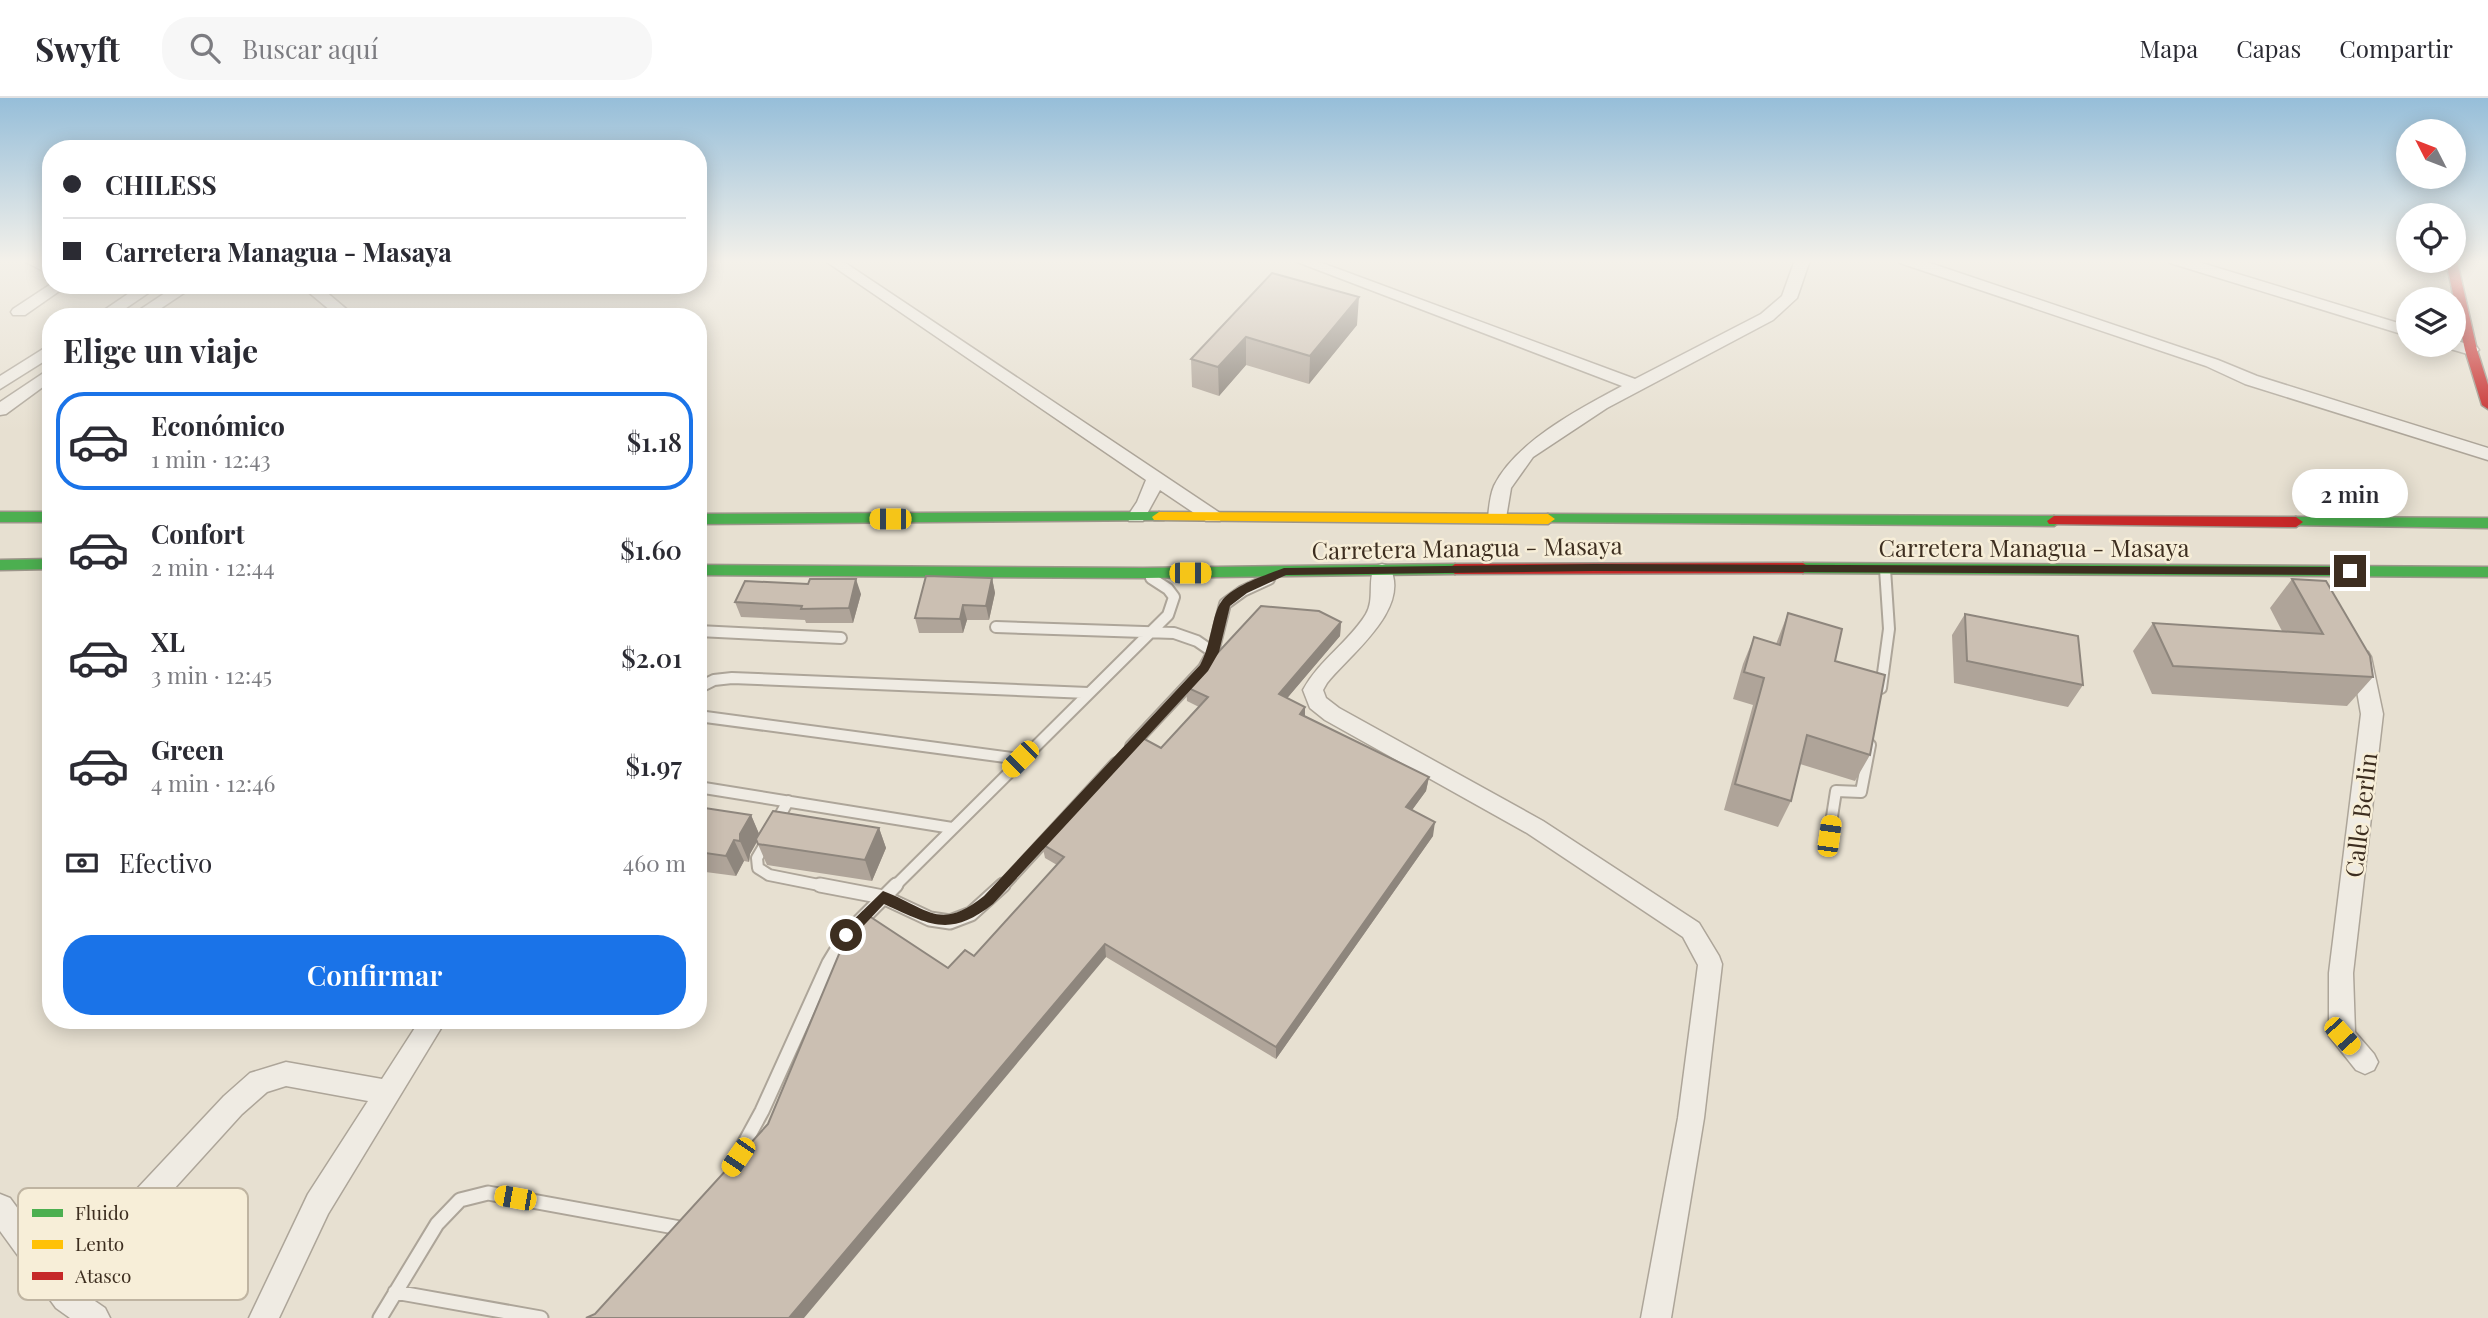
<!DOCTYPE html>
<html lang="es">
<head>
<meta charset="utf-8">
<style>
  :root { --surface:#fff; --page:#f7f7f7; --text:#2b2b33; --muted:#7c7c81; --line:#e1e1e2; --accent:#1a73e8 }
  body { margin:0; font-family:"Playfair Display",serif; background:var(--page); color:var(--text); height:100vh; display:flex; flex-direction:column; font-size:26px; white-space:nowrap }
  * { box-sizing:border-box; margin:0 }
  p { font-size:23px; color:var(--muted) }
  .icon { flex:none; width:38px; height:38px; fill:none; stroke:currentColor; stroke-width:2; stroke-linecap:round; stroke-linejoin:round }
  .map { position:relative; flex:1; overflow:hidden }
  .details { position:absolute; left:42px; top:210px; width:665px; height:721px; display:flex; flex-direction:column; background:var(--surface); border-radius:28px; box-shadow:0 4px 18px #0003 }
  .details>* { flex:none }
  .guide { position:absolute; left:42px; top:42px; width:665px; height:154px; border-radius:28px; box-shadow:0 4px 18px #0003; display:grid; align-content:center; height:154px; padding:0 21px; background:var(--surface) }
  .needle { width:46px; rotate:312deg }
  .tools { position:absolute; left:2396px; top:21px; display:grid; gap:14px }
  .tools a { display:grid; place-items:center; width:70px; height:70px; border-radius:50%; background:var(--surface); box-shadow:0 4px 18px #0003; font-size:35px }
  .end { position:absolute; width:32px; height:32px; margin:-16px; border:9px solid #3d2e20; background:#fff; box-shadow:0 0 0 4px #fff }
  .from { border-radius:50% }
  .bubble { position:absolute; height:49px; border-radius:24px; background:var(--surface); box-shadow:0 4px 18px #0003; font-size:23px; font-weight:600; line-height:49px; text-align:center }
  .car { position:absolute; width:21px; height:42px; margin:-21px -10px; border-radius:9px; box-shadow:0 0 5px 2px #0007; background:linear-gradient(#f5c518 24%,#345 0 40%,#f5c518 0 76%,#345 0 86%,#f5c518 0) }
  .guide b { display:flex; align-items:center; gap:24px; height:66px; font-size:26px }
  .guide b+b { border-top:2px solid var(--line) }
  .guide i { width:18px; height:18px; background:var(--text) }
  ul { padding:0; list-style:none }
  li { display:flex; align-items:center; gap:21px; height:98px; margin:0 14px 10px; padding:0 7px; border:4px solid transparent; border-radius:28px }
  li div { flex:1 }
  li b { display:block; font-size:26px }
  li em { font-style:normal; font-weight:600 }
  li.active { border-color:var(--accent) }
  li>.icon { width:63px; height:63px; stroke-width:1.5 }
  h2 { padding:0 21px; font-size:32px; line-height:84px }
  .pay { display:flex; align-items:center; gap:18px; height:77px; padding:0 21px; font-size:26px }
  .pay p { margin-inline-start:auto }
  .cta { display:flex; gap:14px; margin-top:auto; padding:14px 21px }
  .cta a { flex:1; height:80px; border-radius:28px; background:var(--accent); color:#fff; font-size:28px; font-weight:600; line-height:80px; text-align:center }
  header { display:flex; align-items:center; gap:42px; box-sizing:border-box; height:98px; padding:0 35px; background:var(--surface); border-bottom:2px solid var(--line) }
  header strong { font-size:33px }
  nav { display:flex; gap:38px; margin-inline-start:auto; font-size:24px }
  .search { width:490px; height:63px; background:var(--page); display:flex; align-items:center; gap:18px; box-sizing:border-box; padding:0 24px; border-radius:28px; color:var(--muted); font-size:26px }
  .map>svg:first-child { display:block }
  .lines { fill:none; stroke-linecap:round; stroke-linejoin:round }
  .lane-far1-casing { stroke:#ada599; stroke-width:14 }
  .lane-casing { stroke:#ada599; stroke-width:17 }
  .street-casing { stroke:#ada599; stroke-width:3 }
  .fast-casing { stroke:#9c958a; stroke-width:3 }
  .slow-casing { stroke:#9c958a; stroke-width:3 }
  .jam-casing { stroke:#9c958a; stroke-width:3 }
  .lane-far1 { stroke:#efebe3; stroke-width:10 }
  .lane { stroke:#efebe3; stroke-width:13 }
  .street { fill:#efebe3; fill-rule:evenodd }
  .fast { fill:#4caf50; fill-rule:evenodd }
  .slow { fill:#ffc107; fill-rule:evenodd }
  .jam { fill:#c62828; fill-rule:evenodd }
  .wall { fill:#afa499 }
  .shaded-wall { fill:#8e867d }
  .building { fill:#cbbfb2; stroke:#8e867d; stroke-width:2 }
  .route { fill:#3d2e20 }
  .labels { text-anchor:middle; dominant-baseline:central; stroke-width:5; stroke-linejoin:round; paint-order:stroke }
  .street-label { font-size:24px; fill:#3d2e20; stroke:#f7eed8 }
  .key { fill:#f7eed8; stroke:#bfb4a1; stroke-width:2 }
  .key-label { font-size:19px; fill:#3d2e20 }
</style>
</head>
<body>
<header>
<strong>Swyft</strong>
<div class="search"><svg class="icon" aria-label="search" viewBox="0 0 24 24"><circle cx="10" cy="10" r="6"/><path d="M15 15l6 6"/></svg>Buscar aquí</div>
<nav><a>Mapa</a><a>Capas</a><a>Compartir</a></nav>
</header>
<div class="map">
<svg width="2488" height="1220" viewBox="0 0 2488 1220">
  <rect width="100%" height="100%" fill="#e7e0d1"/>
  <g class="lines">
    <g class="lane-far1-casing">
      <path id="lane-far1" d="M996 529 1174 535 1197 543 1213 554
        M698 533 841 540
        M698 590 714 582 732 580 1088 595
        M1881 590 1889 531 1885 471
        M698 618 1020 661
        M1131 648 1204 570 1213 554 1225 506 1243 493 1269 481
        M698 689 952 730
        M776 725 788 703
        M1829 738 1836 693 1861 694 1870 647
        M767 743 757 760 758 770 769 777 829 789
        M894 789 1168 517 1174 499 1168 491 1151 480
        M1002 789 1116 665"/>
    </g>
    <g class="lane-casing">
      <path id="lane" d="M820 787 883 799 930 821 950 824 971 816 1003 787
        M731 1070 762 1013 829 865 846 837 896 787
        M395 1194 541 1220
        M380 1220 437 1126 460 1102 488 1095 680 1130"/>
    </g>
    <g class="street-casing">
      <path id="street" d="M22 162H41L51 167V177Z
        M824 162H841L1220 415 1222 419 1220 423H1206L1160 392 1143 423H1129L1127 419 1137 404 1146 382Z
        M1292 162H1314L1635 281 1761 216 1782 198 1795 162H1810L1797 200 1773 222 1607 310 1533 359 1511 390 1506 420 1504 424H1490L1488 420C1489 410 1490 397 1494 388 1515 344 1581 310 1622 288Z
        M1898 162H1921L2218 262 2257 278 2488 350V362L2245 286 2206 268 1900 165Z
        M2168 162H2192L2408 228V238L2170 165Z
        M2423 163H2446L2459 169 2451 174 2426 166Z
        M51 186 68 187 25 217H13L11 214 13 211Z
        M141 187H160L113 219H94Z
        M177 187H196L148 219H129Z
        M300 187H318L351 215 347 219 337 218Z
        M2454 242 2477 249 2479 252 2471 257 2447 250 2445 247H2454Z
        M51 246V259L0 291V278Z
        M51 270V283L6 316 0 317V304Z
        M1382 466 1389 468C1413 510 1349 557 1327 585L1323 592 1326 600 1339 610 1543 723 1699 825 1719 858 1722 866 1704 1020 1671 1220H1641L1678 1020 1698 867 1683 839 1527 735 1325 622 1310 610 1303 592C1320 561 1349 544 1366 516 1375 501 1367 482 1375 468Z
        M2361 552 2368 554 2371 559 2383 616 2353 875 2355 934 2374 956 2378 964 2374 972 2365 976 2356 972 2329 938V875L2361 616 2351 559 2354 554Z
        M420 922H446L328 1116 279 1220H249L308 1096 368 1003 286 988 267 994 242 1016 124 1146 114 1150 104 1146 100 1136 104 1126 224 998 250 975 286 964 382 981Z
        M0 1096 10 1100 76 1190 105 1210 110 1220H70L56 1210 0 1133Z"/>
    </g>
    <g class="fast-casing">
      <path id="fast" d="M0 414H51V424H0Z
        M1159 414 1166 419 1164 422 698 426V416Z
        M1548 416 2054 418 2061 423 2054 428 1543 424 1541 421 1543 418Z
        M2296 419 2488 420V430L2291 427 2289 424 2291 421Z
        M51 461V471L0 472V462Z
        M1803 465 2488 469V479L1803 475 1796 470Z
        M1455 466 1462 471 1455 476 1143 480 698 477V467L1143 470Z"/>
    </g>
    <g class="slow-casing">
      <path id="slow" d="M1159 414 1548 416 1555 421 1548 426 1154 422 1152 419Z"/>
    </g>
    <g class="jam-casing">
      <path id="jam" d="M2446 163H2457L2477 252 2488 287V311L2482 307 2465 252Z
        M2054 418 2296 419 2303 424 2296 429 2049 426 2047 423Z
        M1803 465 1810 470 1803 475 1455 476 1448 471 1455 466Z"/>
    </g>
    <use href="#lane-far1" class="lane-far1"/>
    <use href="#lane" class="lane"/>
    <use href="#street" class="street"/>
    <use href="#fast" class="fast"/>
    <use href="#slow" class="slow"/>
    <use href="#jam" class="jam"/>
  </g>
  <path class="wall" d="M1272 175 1357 227 1309 286 1246 267 1219 298 1192 289 1191 261Z
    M992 480 995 495 989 522H967L963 535H919L915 520Z
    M2292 481 2373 579 2347 608 2152 596 2133 553 2153 525 2282 533 2270 510Z
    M861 496 853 525H806L805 522 741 519 735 504Z
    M1788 515 1835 563 1870 657 1855 683 1800 666 1791 703 1778 729 1724 712 1753 607 1733 601 1743 566 1754 539 1776 546Z
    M1965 516 2083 587 2068 609 1954 585 1952 537Z
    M1341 524 1340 538 1287 600 1305 609V618L1429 679 1426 693 1412 712 1433 738 1276 961 1106 859 595 1216 948 870 974 858 1057 767 1045 760 1042 746 1161 650 1199 609 1187 603 1186 589Z
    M698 709 751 717 759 736 879 730 886 750 872 783 767 767 757 744 750 756 749 764 744 763 736 778 698 773Z"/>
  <path class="shaded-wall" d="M1359 199 1357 227 1309 286 1310 258Z
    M1246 239V267L1219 298 1218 269Z
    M992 480 995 495 989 522 986 508Z
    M856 481 861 496 853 525 849 510Z
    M963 507 967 522 963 535 960 521Z
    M1341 524 1340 538 1278 611 1279 596Z
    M1305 609V623L1300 616Z
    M1429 679 1426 693 1404 723 1406 709Z
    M751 717 760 738 750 756 749 764 740 743V736Z
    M1435 724 1433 738 1276 961V949Z
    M879 730 886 750 872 783 865 762Z
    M734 742 744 763 736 778 726 758Z
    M1105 846 1106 859 804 1220H789Z"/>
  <path class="building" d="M1272 175 1359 199 1310 258 1246 239 1218 269 1191 261Z
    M926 478 992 480 986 508 963 507 960 521 915 520Z
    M810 481H856L849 510 801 511 802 508 735 504 745 483 808 486Z
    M2292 481 2326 483 2370 558 2373 579 2173 568 2153 525 2323 536Z
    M1261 508 1319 513 1341 524 1279 596 1305 609 1300 616 1429 679 1406 709 1435 724 1276 949 1105 846 789 1220H586L595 1216 768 1026 852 825 863 814 948 870 965 852 974 858 1064 759 1042 746 1139 638 1161 650 1208 599 1186 589Z
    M1788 515 1842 531 1835 563 1885 577 1870 657 1807 637 1791 703 1735 686 1764 580 1744 574 1754 539 1780 547Z
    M1965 516 2078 538 2083 587 1967 563Z
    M698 709 751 717 740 736V743L734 742 726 758 698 754Z
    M773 713 879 730 865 762 758 746 756 741Z"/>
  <linearGradient id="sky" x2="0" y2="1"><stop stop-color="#96bed9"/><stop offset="0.49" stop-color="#f4f1ea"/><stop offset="1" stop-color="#f4f1ea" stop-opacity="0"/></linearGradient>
  <rect width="2488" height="333" fill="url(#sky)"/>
  <path class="route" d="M1594 466 2350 469 2355 473 2350 477 1594 473 1286 477 1247 495 1230 508 1219 554 1208 573 993 806C950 840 930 827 884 806L851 841H842V833L883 793C928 810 939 834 984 798L1200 567C1211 548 1212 516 1221 504 1233 487 1266 477 1284 470Z"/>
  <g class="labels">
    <g class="street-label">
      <text transform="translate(1467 449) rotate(-1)">Carretera Managua - Masaya</text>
      <text x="2034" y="449">Carretera Managua - Masaya</text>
      <text transform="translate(2360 717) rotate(-83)">Calle Berlin</text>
    </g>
  </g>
  <rect x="18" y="1090" width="230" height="112" rx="10" class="key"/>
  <rect x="32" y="1111" width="31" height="8" fill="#4caf50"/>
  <rect x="32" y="1142" width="31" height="9" fill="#ffc107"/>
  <rect x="32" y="1174" width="31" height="8" fill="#c62828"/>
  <g class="key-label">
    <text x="75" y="1122">Fluido</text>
    <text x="75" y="1153">Lento</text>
    <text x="75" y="1185">Atasco</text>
  </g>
</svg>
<div class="tools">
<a><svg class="needle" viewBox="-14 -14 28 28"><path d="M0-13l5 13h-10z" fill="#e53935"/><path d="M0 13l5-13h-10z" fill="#7c7c81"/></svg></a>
<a><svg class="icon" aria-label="locate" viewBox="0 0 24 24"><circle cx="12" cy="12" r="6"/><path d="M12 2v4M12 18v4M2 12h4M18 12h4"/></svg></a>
<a><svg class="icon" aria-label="layers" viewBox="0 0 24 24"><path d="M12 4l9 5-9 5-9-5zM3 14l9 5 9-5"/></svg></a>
</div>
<i class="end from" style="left:846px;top:837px"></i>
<i class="end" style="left:2350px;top:473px"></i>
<div class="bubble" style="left:2292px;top:371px;width:116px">2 min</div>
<i class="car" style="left:890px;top:421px;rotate:270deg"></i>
<i class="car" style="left:1190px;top:475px;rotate:90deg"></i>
<i class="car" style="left:1020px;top:661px;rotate:225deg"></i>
<i class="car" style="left:1829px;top:738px;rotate:8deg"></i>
<i class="car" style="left:2342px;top:938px;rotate:138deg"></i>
<i class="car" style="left:738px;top:1059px;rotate:214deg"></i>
<i class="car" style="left:515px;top:1100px;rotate:280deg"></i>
<div class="guide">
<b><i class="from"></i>CHILESS</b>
<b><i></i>Carretera Managua - Masaya</b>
</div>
<section class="details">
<h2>Elige un viaje</h2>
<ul>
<li class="active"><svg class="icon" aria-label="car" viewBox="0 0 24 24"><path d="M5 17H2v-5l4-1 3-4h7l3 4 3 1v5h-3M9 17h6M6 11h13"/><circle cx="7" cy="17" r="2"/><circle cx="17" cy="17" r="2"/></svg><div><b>Económico</b><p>1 min · 12:43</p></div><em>$1.18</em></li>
<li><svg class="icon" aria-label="car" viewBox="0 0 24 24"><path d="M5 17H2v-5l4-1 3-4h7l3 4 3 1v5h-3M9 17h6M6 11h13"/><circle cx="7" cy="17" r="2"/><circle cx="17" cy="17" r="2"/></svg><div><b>Confort</b><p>2 min · 12:44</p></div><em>$1.60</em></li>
<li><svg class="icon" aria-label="car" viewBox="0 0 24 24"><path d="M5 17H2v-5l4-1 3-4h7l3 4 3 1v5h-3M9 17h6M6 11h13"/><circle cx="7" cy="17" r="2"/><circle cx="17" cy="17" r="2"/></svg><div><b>XL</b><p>3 min · 12:45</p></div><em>$2.01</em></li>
<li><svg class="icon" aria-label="car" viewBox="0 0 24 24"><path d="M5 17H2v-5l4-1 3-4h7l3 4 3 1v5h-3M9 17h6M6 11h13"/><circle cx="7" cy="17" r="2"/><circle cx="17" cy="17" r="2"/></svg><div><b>Green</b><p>4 min · 12:46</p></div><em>$1.97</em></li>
</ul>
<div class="pay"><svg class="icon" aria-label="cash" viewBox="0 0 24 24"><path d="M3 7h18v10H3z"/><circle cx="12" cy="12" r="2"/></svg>Efectivo<p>460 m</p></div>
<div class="cta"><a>Confirmar</a></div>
</section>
</div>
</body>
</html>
